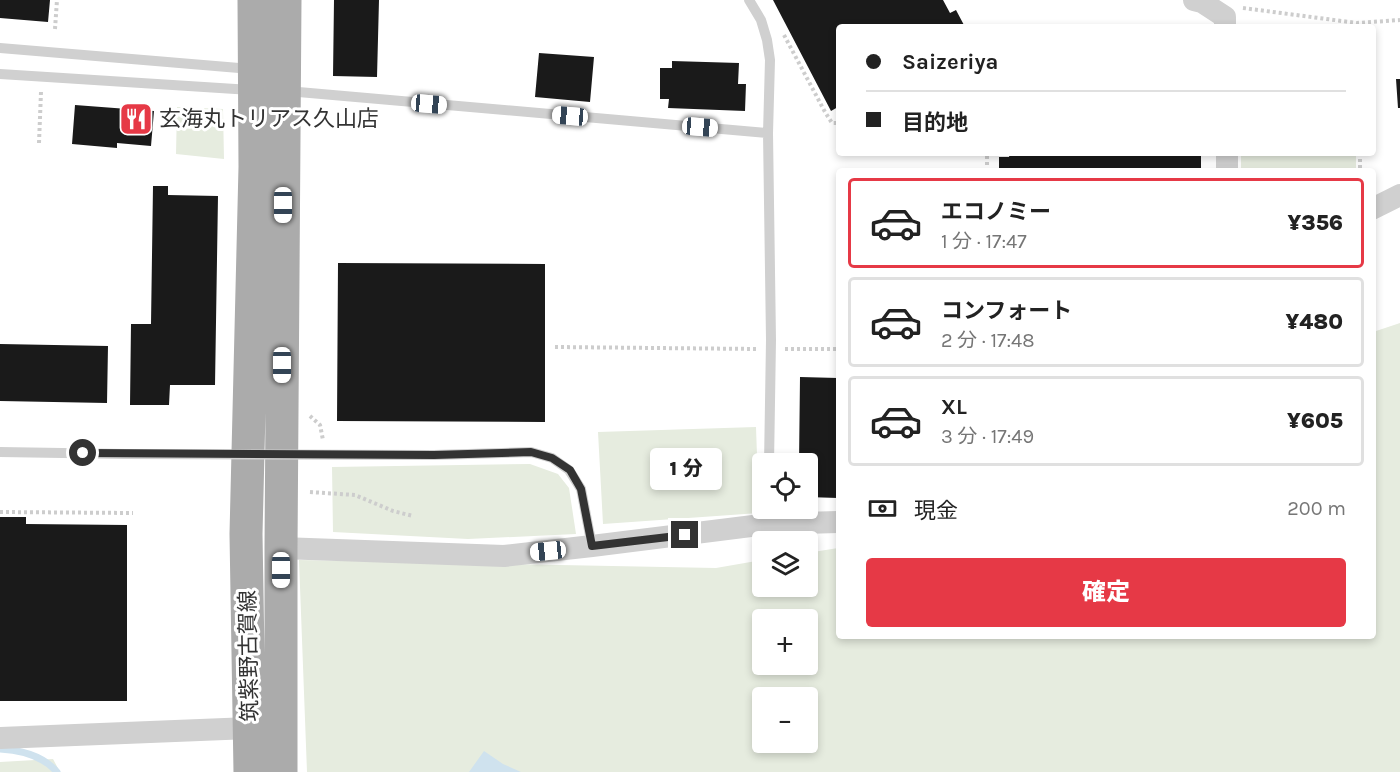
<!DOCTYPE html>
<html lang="ja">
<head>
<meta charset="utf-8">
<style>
  :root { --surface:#fff; --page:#f2f2f2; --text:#222; --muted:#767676; --line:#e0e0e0; --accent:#e63946 }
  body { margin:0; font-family:Karla,"Noto Sans JP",sans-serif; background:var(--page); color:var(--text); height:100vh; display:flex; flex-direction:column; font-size:22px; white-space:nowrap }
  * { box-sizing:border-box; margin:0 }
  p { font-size:20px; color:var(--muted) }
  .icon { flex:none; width:33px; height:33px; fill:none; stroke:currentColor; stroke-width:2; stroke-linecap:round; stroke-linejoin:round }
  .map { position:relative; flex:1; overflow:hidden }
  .details { position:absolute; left:836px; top:168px; width:540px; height:471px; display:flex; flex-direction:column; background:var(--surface); border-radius:6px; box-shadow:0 3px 9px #0003 }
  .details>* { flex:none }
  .guide { position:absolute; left:836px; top:24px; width:540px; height:132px; border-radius:6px; box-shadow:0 3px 9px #0003; display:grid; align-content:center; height:132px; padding:0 30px; background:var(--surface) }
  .controls { position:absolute; left:752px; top:453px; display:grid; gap:12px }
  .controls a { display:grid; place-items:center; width:66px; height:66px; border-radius:6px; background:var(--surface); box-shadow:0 3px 9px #0003; font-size:30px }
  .end { position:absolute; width:27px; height:27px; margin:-14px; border:8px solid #333; background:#fff; box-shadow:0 0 0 3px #fff }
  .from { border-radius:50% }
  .bubble { position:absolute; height:42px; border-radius:6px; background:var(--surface); box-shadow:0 3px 9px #0003; font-size:20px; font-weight:800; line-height:42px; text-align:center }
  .car { position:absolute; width:18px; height:36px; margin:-18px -9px; border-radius:8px; box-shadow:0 0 4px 2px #0007; background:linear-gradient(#fff 24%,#345 0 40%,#fff 0 76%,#345 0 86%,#fff 0) }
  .guide b { display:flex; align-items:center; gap:21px; height:57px; font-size:22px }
  .guide b+b { border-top:2px solid var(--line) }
  .guide i { width:15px; height:15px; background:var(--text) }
  ul { padding:10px 0 0; list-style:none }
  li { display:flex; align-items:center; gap:18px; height:90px; margin:0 12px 9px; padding:0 18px; border:3px solid var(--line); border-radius:6px }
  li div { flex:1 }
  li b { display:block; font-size:22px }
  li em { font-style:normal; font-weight:800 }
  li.on { border-color:var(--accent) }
  li>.icon { width:54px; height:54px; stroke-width:1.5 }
  .pay { display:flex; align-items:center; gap:15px; height:66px; padding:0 30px; font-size:22px }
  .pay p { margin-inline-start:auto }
  .cta { display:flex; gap:12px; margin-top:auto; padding:12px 30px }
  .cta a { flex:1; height:69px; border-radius:6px; background:var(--accent); color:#fff; font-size:24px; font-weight:800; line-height:69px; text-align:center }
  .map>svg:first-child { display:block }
  .green { fill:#e6ecdf; fill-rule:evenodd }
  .water { fill:#cfe2ee }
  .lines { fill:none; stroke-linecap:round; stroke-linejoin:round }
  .stream { stroke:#cfe2ee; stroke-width:7 }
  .building { fill:#1a1a1a }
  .path { stroke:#cdcdcd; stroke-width:4; stroke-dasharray:3 3; stroke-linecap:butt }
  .service { stroke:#d0d0d0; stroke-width:10 }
  .minor { stroke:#d0d0d0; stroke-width:22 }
  .primary { stroke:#ababab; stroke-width:33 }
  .service-bridge { stroke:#d0d0d0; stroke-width:10 }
  .route { stroke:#333; stroke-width:8 }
  .labels { text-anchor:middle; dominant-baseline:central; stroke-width:6; stroke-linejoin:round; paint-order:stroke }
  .poi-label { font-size:22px; fill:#333; stroke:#fff; text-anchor:start }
  .street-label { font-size:22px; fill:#333; stroke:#fff }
</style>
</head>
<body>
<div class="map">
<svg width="1400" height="772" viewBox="0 0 1400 772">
  <rect width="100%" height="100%" fill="#fff"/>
  <path class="green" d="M177 107 223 109 224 159 176 154Z
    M1241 153H1356V171H1241Z
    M1400 323V772H307L299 560 716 568 762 560V586H807V553L838 548V636H1372L1373 332ZM762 620H807V664H762ZM762 698H807V742H762Z
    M756 427 759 513 603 524 598 432Z
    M530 464 558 474 569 488 576 534 468 539 333 532 332 467Z
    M53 759 60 772H0V762Z"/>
  <path class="water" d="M484 751 503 764 521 772H469Z"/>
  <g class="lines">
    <path class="stream" d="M0 749C20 750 43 756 57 772"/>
  </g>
  <path class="building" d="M0 0H50L48 22 0 18Z
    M334 0H379L377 77 333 76Z
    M773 0H943L950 13 956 10 965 27H838V107L831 111Z
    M539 53 594 57 590 102 535 97Z
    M672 61 739 63 738 84H746L745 111 668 108 669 99H660V68H672Z
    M1396 79H1400V108H1398Z
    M75 105 154 111 151 146 117 143V148L72 144Z
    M1010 153H1201V171H999V157H1009Z
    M153 186H168V195L218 196 215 385H170L169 405H130L131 324H151Z
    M338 263 545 264V422L337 421Z
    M0 344 108 346 107 403 0 401Z
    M800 377 838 378V498L807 497V464H799Z
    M0 517H26V524L127 525V701H0Z"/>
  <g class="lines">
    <path class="path" d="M1243 8 1357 23 1400 20
      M55 29 57 0
      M784 35 825 112 832 123H838
      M39 143 41 92H40
      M1360 153V171
      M987 171V153
      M555 347 757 349
      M785 349H838
      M310 416 320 425 323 440
      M310 492 355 495 393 511 413 516
      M0 512 133 513"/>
    <path class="service" d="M749 0 761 20 767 40 770 60 768 133 771 340 769 464
      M0 48 251 69
      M0 74 251 90
      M287 91 768 133
      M0 452 125 454
      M434 455 531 452 552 458 569 470 581 489 592 546
      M768 524V508"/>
    <path class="minor" d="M1194 0 1202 2 1225 17V27
      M1227 153V171
      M1372 209 1400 195
      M281 548 504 556 592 546 768 524 838 522
      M0 738 250 728"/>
    <path class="primary" d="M250 772 246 534 255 167 254 0
      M281 772V548L285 0"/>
    <path class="service-bridge" d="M125 454 434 455"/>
  </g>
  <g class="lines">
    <path class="route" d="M83 453 434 455 531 452 552 458 570 470 581 489 592 546 685 535"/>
  </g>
  <defs>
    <g id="restaurant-square" transform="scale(1.725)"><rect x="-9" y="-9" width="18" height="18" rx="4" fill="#e63946" stroke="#fff"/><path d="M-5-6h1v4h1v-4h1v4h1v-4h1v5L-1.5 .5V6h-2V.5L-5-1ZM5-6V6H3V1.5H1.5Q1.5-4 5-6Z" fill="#fff"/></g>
  </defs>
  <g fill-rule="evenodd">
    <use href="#restaurant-square" x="136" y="119"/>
  </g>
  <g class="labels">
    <g class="poi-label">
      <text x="159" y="119">玄海丸トリアス久山店</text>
    </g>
    <g class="street-label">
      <text transform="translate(249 656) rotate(-91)">筑紫野古賀線</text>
    </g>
  </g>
</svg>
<div class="controls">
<a><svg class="icon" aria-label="locate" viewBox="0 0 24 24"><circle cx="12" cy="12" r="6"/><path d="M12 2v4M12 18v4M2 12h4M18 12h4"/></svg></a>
<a><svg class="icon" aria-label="layers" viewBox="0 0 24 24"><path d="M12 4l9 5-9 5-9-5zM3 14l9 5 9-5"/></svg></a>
<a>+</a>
<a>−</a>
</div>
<i class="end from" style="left:83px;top:453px"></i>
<i class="end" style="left:685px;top:535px"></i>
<div class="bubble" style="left:650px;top:448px;width:72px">1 分</div>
<i class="car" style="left:429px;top:104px;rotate:95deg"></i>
<i class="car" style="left:570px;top:116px;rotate:275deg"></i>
<i class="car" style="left:700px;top:127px;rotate:95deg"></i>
<i class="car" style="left:283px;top:205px;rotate:180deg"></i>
<i class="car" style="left:282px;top:365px;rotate:180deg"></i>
<i class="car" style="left:548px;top:551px;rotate:264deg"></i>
<i class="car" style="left:281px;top:570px;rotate:180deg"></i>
<div class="guide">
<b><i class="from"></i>Saizeriya</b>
<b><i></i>目的地</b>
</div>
<section class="details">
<ul>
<li class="on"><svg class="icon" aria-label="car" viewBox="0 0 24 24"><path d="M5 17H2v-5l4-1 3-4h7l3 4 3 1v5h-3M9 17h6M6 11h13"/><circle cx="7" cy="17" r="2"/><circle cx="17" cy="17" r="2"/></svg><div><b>エコノミー</b><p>1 分 · 17:47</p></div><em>¥356</em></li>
<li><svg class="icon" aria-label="car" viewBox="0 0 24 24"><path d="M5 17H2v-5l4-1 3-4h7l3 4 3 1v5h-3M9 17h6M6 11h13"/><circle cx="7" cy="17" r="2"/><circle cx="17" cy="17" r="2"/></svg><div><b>コンフォート</b><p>2 分 · 17:48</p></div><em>¥480</em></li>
<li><svg class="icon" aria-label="car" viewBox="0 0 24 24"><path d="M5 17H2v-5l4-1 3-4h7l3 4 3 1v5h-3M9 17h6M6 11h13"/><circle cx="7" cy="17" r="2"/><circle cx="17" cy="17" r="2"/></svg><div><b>XL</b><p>3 分 · 17:49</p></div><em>¥605</em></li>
</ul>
<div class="pay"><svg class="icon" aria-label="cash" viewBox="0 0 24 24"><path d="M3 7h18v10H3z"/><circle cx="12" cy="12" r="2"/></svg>現金<p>200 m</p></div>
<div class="cta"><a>確定</a></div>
</section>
</div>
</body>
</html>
